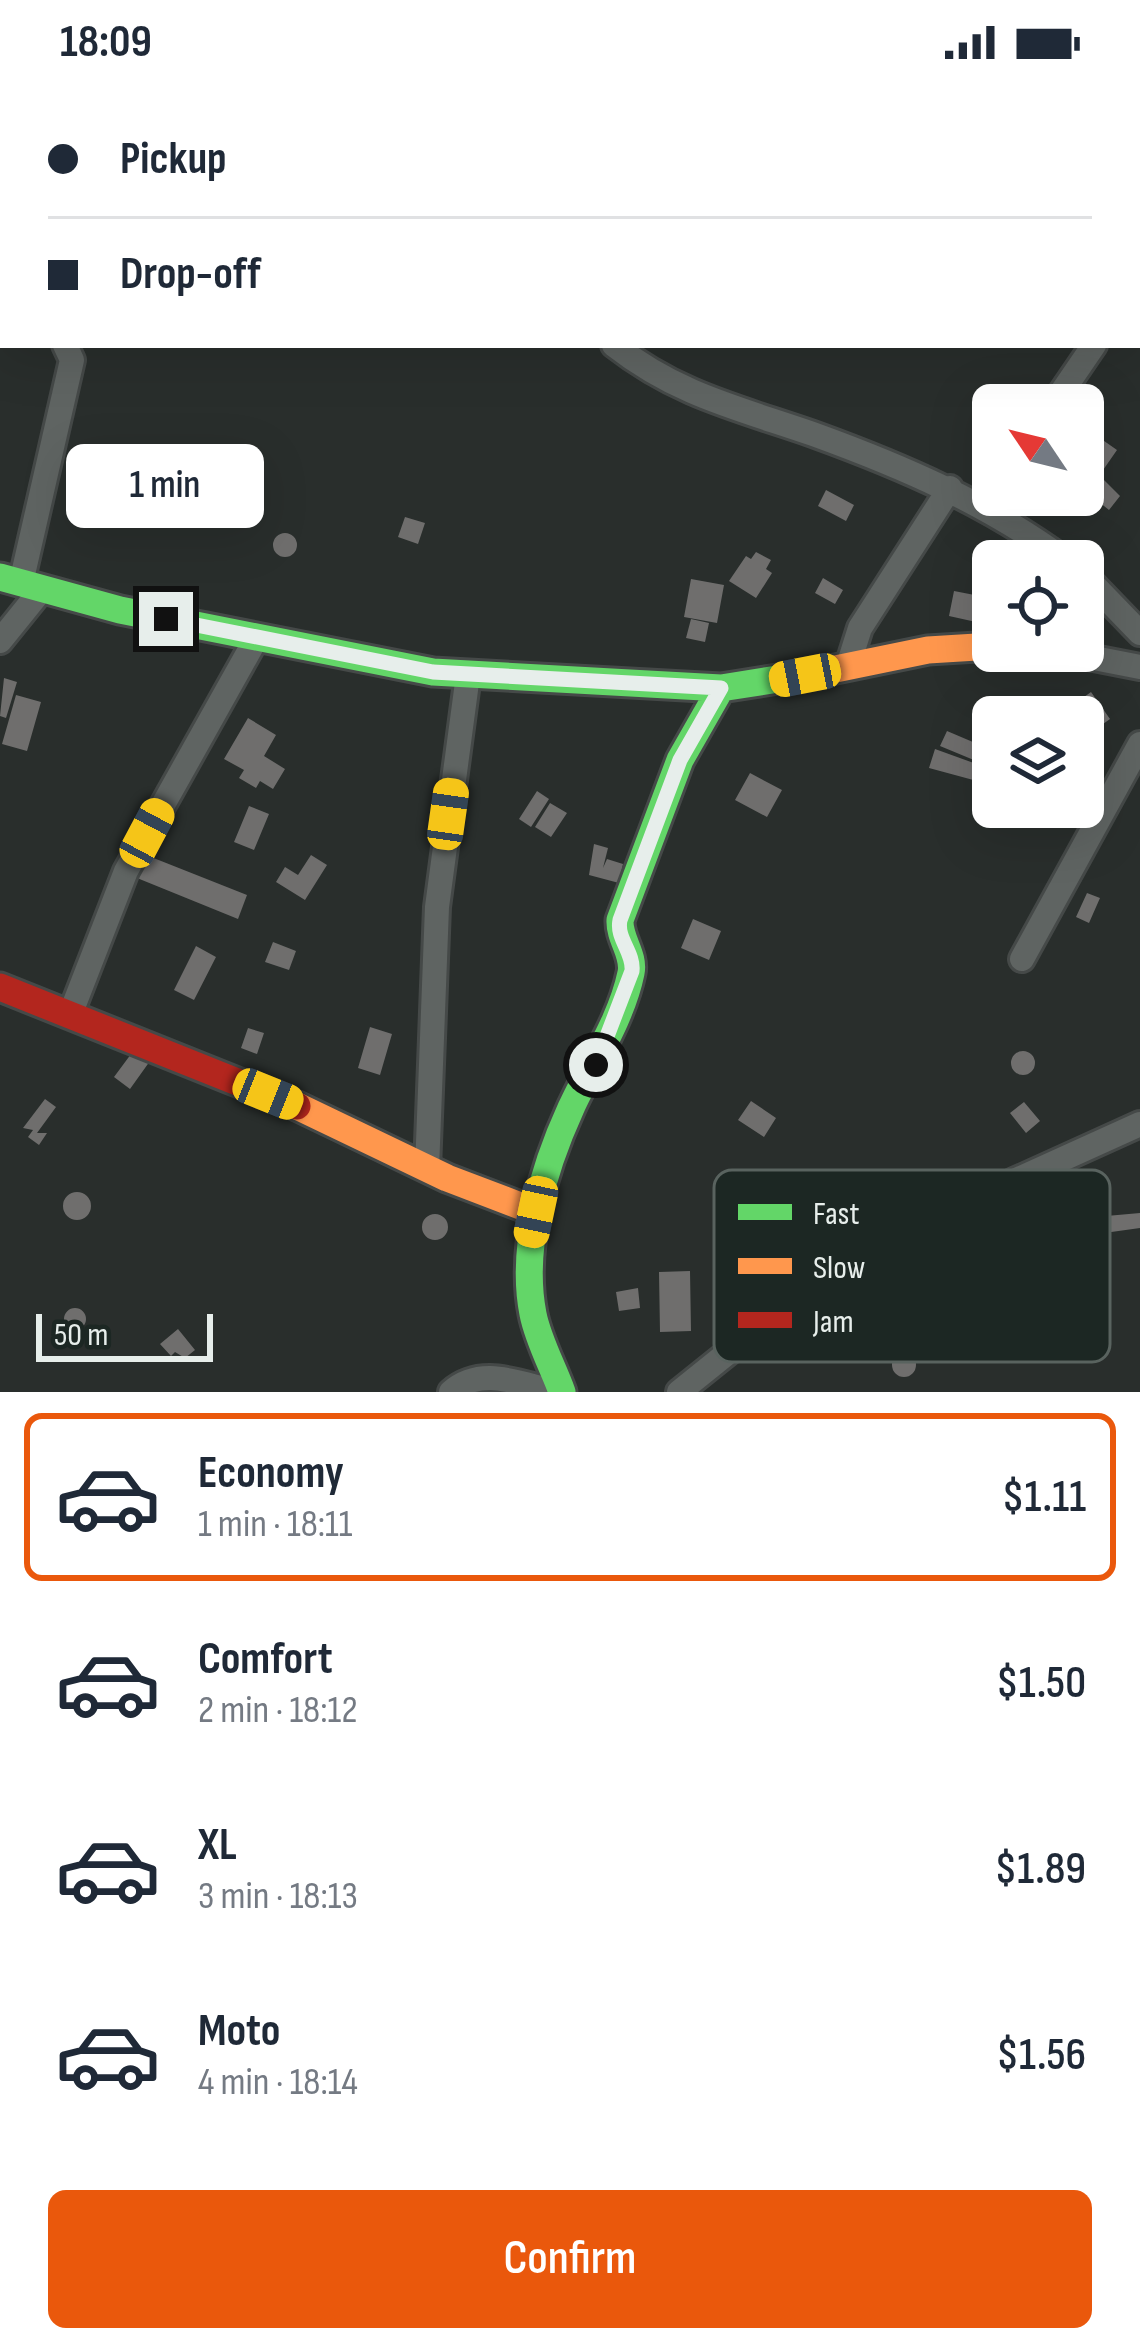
<!DOCTYPE html>
<html lang="en">
<head>
<meta charset="utf-8">
<style>
  :root { --surface:#fff; --page:#f6f6f7; --text:#1f2937; --muted:#747a83; --line:#e0e1e3; --accent:#ea580c }
  body { margin:0; font-family:"Sofia Sans Condensed",sans-serif; background:var(--page); color:var(--text); height:100vh; display:flex; flex-direction:column; font-size:45px; white-space:nowrap }
  * { box-sizing:border-box; margin:0 }
  p { font-size:39px; color:var(--muted) }
  .icon { flex:none; width:66px; height:66px; fill:none; stroke:currentColor; stroke-width:2; stroke-linecap:round; stroke-linejoin:round }
  .map { position:relative; height:1308px; overflow:hidden }
  .panel { display:flex; flex-direction:column; background:var(--surface); flex:1 }
  .panel>* { flex:none }
  .top-card { position:absolute; left:0px; top:0px; width:1140px; height:264px; box-shadow:0 12px 48px #0002; display:grid; align-content:center; height:264px; padding:0 48px; background:var(--surface) }
  .needle { width:78px; rotate:305deg }
  .tools { position:absolute; left:972px; top:300px; display:grid; gap:24px }
  .tools a { display:grid; place-items:center; width:132px; height:132px; border-radius:18px; background:var(--surface); box-shadow:0 12px 48px #0002; font-size:60px }
  .scale { position:absolute; left:36px; bottom:30px; width:177px; box-sizing:border-box; padding-left:12px; border:6px solid #e7eeeb; border-top:0; font-size:33px; line-height:42px; white-space:nowrap; color:#e7eeeb; -webkit-text-stroke:9px #1c2723; paint-order:stroke }
  .end { position:absolute; width:54px; height:54px; margin:-27px; border:15px solid #e7eeeb; background:#111; box-shadow:0 0 0 6px #111 }
  .from { border-radius:50% }
  .bubble { position:absolute; height:84px; border-radius:18px; background:var(--surface); box-shadow:0 12px 48px #0002; font-size:39px; font-weight:600; line-height:84px; text-align:center }
  .car { position:absolute; width:36px; height:72px; margin:-36px -18px; border-radius:15px; box-shadow:0 0 9px 3px #0007; background:linear-gradient(#f5c518 24%,#345 0 40%,#f5c518 0 76%,#345 0 86%,#f5c518 0) }
  .top-card b { display:flex; align-items:center; gap:42px; height:114px; font-size:45px }
  .top-card b+b { border-top:3px solid var(--line) }
  .top-card i { width:30px; height:30px; background:var(--text) }
  ul { padding:21px 0 0; list-style:none }
  li { display:flex; align-items:center; gap:36px; height:168px; margin:0 24px 18px; padding:0 24px; border:6px solid transparent; border-radius:18px }
  li div { flex:1 }
  li b { display:block; font-size:45px }
  li em { font-style:normal; font-weight:600 }
  li.on { border-color:var(--accent) }
  li>.icon { width:108px; height:108px; stroke-width:1.5 }
  .cta { display:flex; gap:24px; margin-top:auto; padding:24px 48px }
  .cta a { flex:1; height:138px; border-radius:18px; background:var(--accent); color:#fff; font-size:48px; font-weight:600; line-height:138px; text-align:center }
  .status { display:flex; justify-content:space-between; align-items:center; height:84px; padding:0 60px; background:var(--surface); direction:ltr }
  .status svg { height:33px; fill:currentColor }
  .map>svg:first-child { display:block }
  .building { fill:#6f6e6d }
  .lines { fill:none; stroke-linecap:round; stroke-linejoin:round }
  .street-casing { stroke:#454948; stroke-width:30 }
  .fast-casing { stroke:#454948; stroke-width:33 }
  .slow-casing { stroke:#454948; stroke-width:33 }
  .jam-casing { stroke:#454948; stroke-width:33 }
  .street { stroke:#5f6462; stroke-width:24 }
  .fast { stroke:#63d668; stroke-width:27 }
  .slow { stroke:#ff974d; stroke-width:27 }
  .jam { stroke:#b3261e; stroke-width:27 }
  .route { stroke:#e7eeeb; stroke-width:15 }
  .key { fill:#1c2723; stroke:#59635f; stroke-width:3 }
  .key-label { font-size:33px; fill:#e7eeeb }
</style>
</head>
<body>
<div class="status"><b>18:09</b><svg viewBox="0 0 49 12"><path d="M0 12V9h3v3zM5 12V6h3v6zM10 12V3h3v9zM15 12V0h3v12zM26 1h20v11H26zM47 4h2v5h-2z"/></svg></div>
<div class="map">
<svg width="1140" height="1308" viewBox="0 0 1140 1308">
  <rect width="100%" height="100%" fill="#292e2c"/>
  <path class="building" d="M1087 345 1117 366 1101 389 1083 376V351Z
    M227 379 252 384 248 402 223 397Z
    M1102 394 1120 412 1109 426 1089 410Z
    M826 406 854 421 846 437 818 422Z
    M405 433 425 439 418 460 398 453Z
    M273 461a12 12 0 1 1 24 0a12 12 0 1 1-24 0Z
    M756 468 771 476 766 485 772 489 756 514 729 497 746 472 751 475Z
    M823 494 843 506 835 520 815 509Z
    M691 495 724 501 717 539 684 533Z
    M954 507 990 514 985 540 949 532Z
    M691 535 709 539 705 558 686 554Z
    M4 594 17 598 6 634 0 632Z
    M1091 608 1110 635 1085 653 1083 633H1071L1066 626Z
    M16 611 41 618 27 667 2 660Z
    M248 634 276 651 264 672 285 685 273 705 260 697 256 704 239 694 244 686 224 675Z
    M947 647 987 664 981 679 940 662Z
    M935 665 982 682 977 697 929 684Z
    M750 689 782 706 767 733 735 716Z
    M537 707 549 715 531 743 519 735Z
    M550 719 567 729 551 753 535 743Z
    M249 722 269 730 254 766 234 758Z
    M594 760 608 764 603 784 607 775 623 780 619 799 589 791Z
    M146 771 247 811 238 835 137 794Z
    M311 771 327 781 305 816 276 798 285 783 298 791Z
    M1087 809 1100 814 1089 839 1076 833Z
    M693 835 721 847 709 876 681 864Z
    M273 858 296 867 289 886 265 878Z
    M196 862 216 873 194 916 174 906Z
    M370 943 392 950 380 991 358 984Z
    M248 944 264 949 257 970 241 964Z
    M134 966 150 977 130 1005 114 993Z
    M1011 979a12 12 0 1 1 24 0a12 12 0 1 1-24 0Z
    M45 1015 56 1023 37 1049H47L39 1061 28 1053 33 1046 23 1044Z
    M751 1017 776 1034 764 1053 738 1036Z
    M1024 1018 1040 1037 1026 1049 1010 1029Z
    M63 1122a14 14 0 1 1 28 0a14 14 0 1 1-28 0Z
    M1140 1129V1144L1097 1150 1095 1133Z
    M422 1143a13 13 0 1 1 26 0a13 13 0 1 1-26 0Z
    M690 1187 691 1247 660 1248 659 1188Z
    M638 1204 640 1224 619 1227 616 1208Z
    M64 1235a11 11 0 1 1 22 0a11 11 0 1 1-22 0Z
    M178 1245 195 1266 185 1274 175 1268 171 1272 160 1260Z
    M892 1281a12 12 0 1 1 24 0a12 12 0 1 1-24 0Z"/>
  <g class="lines">
    <g class="street-casing">
      <path id="street" d="M337 0 341 3
        M947 0 950 3
        M1124 3 1125 0
        M1137 131 1140 133
        M1137 194 1140 189
        M0 219 3 221
        M614 261C678 311 738 324 813 350 904 383 987 419 1066 477
        M1053 321 1094 261
        M977 420 993 399
        M1083 490 1140 549
        M21 499 72 276 65 261
        M0 557 42 505
        M1058 567 1140 583
        M848 582 860 544 950 404
        M1022 875 1140 660
        M70 931 126 787 257 553
        M427 1085 437 823 468 591
        M451 1308C482 1281 519 1300 557 1308
        M679 1308 791 1218 1014 1097 1140 1040"/>
    </g>
    <g class="fast-casing">
      <path id="fast" d="M0 493 120 526 433 588 721 604 816 589
        M562 1308C553 1283 538 1256 533 1230 520 1164 543 1085 571 1024 591 980 621 937 631 889 635 871 619 855 620 836L680 676 721 604"/>
    </g>
    <g class="slow-casing">
      <path id="slow" d="M816 589 928 566 993 562
        M297 1022 447 1094 536 1128"/>
    </g>
    <g class="jam-casing">
      <path id="jam" d="M0 903 297 1022"/>
    </g>
    <use href="#street" class="street"/>
    <use href="#fast" class="fast"/>
    <use href="#slow" class="slow"/>
    <use href="#jam" class="jam"/>
  </g>
  <g class="lines">
    <path class="route" d="M166 535 433 588 721 604 680 676 620 836C616 855 634 868 632 887L596 981"/>
  </g>
  <rect x="714" y="1086" width="396" height="192" rx="18" class="key"/>
  <rect x="738" y="1120" width="54" height="16" fill="#63d668"/>
  <rect x="738" y="1174" width="54" height="16" fill="#ff974d"/>
  <rect x="738" y="1228" width="54" height="16" fill="#b3261e"/>
  <g class="key-label">
    <text x="813" y="1140">Fast</text>
    <text x="813" y="1194">Slow</text>
    <text x="813" y="1248">Jam</text>
  </g>
</svg>
<div class="tools">
<a><svg class="needle" viewBox="-14 -14 28 28"><path d="M0-13l5 13h-10z" fill="#e53935"/><path d="M0 13l5-13h-10z" fill="#747a83"/></svg></a>
<a><svg class="icon" aria-label="locate" viewBox="0 0 24 24"><circle cx="12" cy="12" r="6"/><path d="M12 2v4M12 18v4M2 12h4M18 12h4"/></svg></a>
<a><svg class="icon" aria-label="layers" viewBox="0 0 24 24"><path d="M12 4l9 5-9 5-9-5zM3 14l9 5 9-5"/></svg></a>
</div>
<div class="scale">50 m</div>
<i class="end from" style="left:596px;top:981px"></i>
<i class="end" style="left:166px;top:535px"></i>
<div class="bubble" style="left:66px;top:360px;width:198px">1 min</div>
<i class="car" style="left:805px;top:591px;rotate:259deg"></i>
<i class="car" style="left:448px;top:730px;rotate:8deg"></i>
<i class="car" style="left:147px;top:749px;rotate:28deg"></i>
<i class="car" style="left:268px;top:1010px;rotate:112deg"></i>
<i class="car" style="left:536px;top:1128px;rotate:192deg"></i>
<div class="top-card">
<b><i class="from"></i>Pickup</b>
<b><i></i>Drop-off</b>
</div>
</div>
<section class="panel">
<ul>
<li class="on"><svg class="icon" aria-label="car" viewBox="0 0 24 24"><path d="M5 17H2v-5l4-1 3-4h7l3 4 3 1v5h-3M9 17h6M6 11h13"/><circle cx="7" cy="17" r="2"/><circle cx="17" cy="17" r="2"/></svg><div><b>Economy</b><p>1 min · 18:11</p></div><em>$1.11</em></li>
<li><svg class="icon" aria-label="car" viewBox="0 0 24 24"><path d="M5 17H2v-5l4-1 3-4h7l3 4 3 1v5h-3M9 17h6M6 11h13"/><circle cx="7" cy="17" r="2"/><circle cx="17" cy="17" r="2"/></svg><div><b>Comfort</b><p>2 min · 18:12</p></div><em>$1.50</em></li>
<li><svg class="icon" aria-label="car" viewBox="0 0 24 24"><path d="M5 17H2v-5l4-1 3-4h7l3 4 3 1v5h-3M9 17h6M6 11h13"/><circle cx="7" cy="17" r="2"/><circle cx="17" cy="17" r="2"/></svg><div><b>XL</b><p>3 min · 18:13</p></div><em>$1.89</em></li>
<li><svg class="icon" aria-label="car" viewBox="0 0 24 24"><path d="M5 17H2v-5l4-1 3-4h7l3 4 3 1v5h-3M9 17h6M6 11h13"/><circle cx="7" cy="17" r="2"/><circle cx="17" cy="17" r="2"/></svg><div><b>Moto</b><p>4 min · 18:14</p></div><em>$1.56</em></li>
</ul>
<div class="cta"><a>Confirm</a></div>
</section>
</body>
</html>
